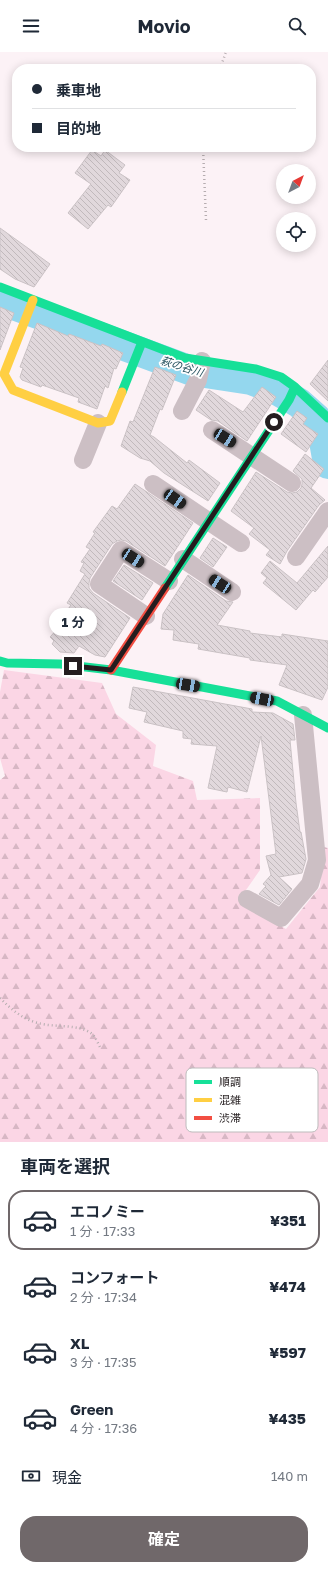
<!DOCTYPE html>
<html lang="ja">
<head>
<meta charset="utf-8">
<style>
  :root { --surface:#fff; --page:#f6f6f7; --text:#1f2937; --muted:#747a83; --line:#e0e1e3; --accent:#70686a }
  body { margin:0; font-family:"Golos Text","Noto Sans JP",sans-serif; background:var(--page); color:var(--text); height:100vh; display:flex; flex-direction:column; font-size:15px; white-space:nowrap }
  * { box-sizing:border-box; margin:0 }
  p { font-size:13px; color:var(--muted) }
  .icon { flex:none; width:22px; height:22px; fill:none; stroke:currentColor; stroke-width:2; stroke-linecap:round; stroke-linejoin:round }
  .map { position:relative; height:1090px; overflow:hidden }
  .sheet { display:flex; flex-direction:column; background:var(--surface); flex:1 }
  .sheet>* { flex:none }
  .hud { position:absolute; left:12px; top:12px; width:304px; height:88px; border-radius:16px; box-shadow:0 2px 10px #0003; display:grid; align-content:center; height:88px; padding:0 20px; background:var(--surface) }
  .needle { width:26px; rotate:41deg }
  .controls { position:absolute; left:276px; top:112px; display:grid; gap:8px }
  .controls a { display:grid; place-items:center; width:40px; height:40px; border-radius:50%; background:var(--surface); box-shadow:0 2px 10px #0003; font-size:20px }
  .end { position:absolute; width:18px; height:18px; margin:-9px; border:5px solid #241d1f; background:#fff; box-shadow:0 0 0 2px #fff }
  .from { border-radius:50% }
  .bubble { position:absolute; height:28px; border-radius:14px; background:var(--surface); box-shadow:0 2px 10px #0003; font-size:13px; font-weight:700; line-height:28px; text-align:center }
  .car { position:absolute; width:12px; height:24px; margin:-12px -6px; border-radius:5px; box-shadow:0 0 3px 1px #0007; background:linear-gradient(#222 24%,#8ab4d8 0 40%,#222 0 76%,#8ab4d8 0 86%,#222 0) }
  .hud b { display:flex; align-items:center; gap:14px; height:38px; font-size:15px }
  .hud b+b { border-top:1px solid var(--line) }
  .hud i { width:10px; height:10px; background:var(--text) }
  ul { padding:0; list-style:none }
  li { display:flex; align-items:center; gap:12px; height:60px; margin:0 8px 6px; padding:0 12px; border:2px solid transparent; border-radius:16px }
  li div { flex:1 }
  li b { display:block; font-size:15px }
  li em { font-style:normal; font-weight:700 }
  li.current { border-color:var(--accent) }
  li>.icon { width:36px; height:36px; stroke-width:1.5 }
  h2 { padding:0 20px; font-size:18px; line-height:48px }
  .pay { display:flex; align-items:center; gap:10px; height:44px; padding:0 20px; font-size:15px }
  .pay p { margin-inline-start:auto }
  .action { display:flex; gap:8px; margin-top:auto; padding:8px 20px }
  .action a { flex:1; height:46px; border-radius:16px; background:var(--accent); color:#fff; font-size:16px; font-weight:700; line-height:46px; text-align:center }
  header { display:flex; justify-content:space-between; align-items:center; height:52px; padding:0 20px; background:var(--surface); font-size:18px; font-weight:700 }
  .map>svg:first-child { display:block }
  .forest { fill:url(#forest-firs) }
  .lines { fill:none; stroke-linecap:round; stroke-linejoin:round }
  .river { stroke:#94d7ee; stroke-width:30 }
  .building { fill:url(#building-back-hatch); stroke:#cac2c5 }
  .path { stroke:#b6adb0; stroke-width:2.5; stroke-dasharray:1 3; stroke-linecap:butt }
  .street { stroke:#ccbfc4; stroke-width:18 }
  .fast { stroke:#16e098; stroke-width:9 }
  .slow { stroke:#ffcf43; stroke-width:9 }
  .jam { stroke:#f24e42; stroke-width:9 }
  .route { stroke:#241d1f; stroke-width:5 }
  .labels { text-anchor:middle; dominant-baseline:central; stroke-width:3.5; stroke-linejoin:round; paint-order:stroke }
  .water-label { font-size:11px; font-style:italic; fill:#24505e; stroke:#fff }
  .key { fill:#fff; stroke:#bdbbbc; stroke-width:1 }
  .key-label { font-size:11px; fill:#241d1f }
</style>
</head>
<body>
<header><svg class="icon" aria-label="menu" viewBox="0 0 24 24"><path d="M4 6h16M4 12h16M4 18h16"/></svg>Movio<svg class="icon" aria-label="search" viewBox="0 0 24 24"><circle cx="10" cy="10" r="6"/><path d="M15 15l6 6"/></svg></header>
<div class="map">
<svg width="328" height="1090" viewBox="0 0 328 1090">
  <defs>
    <pattern id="forest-firs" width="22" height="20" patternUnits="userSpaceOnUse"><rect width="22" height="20" fill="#fbd6e5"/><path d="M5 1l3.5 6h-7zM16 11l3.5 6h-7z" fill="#d7b7c4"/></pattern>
    <pattern id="building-back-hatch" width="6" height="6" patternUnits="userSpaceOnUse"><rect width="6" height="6" fill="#e1d8dc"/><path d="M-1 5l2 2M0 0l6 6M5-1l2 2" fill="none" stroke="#c1b9bc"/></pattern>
  </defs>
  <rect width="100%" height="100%" fill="#fcf2f6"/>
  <path class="forest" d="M4 618 102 631 116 662 156 693 153 714 193 729 197 748 260 746V818L239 848 286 877 320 835 324 795 328 796V1090H0V728L5 724 0 706V640Z"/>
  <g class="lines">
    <path class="river" d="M0 248 192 319 251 328 275 337 299 351 316 366 322 378 328 412"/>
  </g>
  <path class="building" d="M92 98 101 104 105 98 125 113 119 121 130 128 111 155 108 153 88 177 68 161 91 132 75 121Z
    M0 176 50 212 34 235 15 227 0 217Z
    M0 255 14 261 0 298Z
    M37 271 68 284 69 282 101 294 102 292 123 301 116 317 114 316 108 336 105 334 97 357 78 350 79 346 42 333 41 335 22 328 20 325 23 316 20 315Z
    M328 308V349L310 332Z
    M155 315 176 323 162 358 160 357 150 383 154 385 187 411 189 408 220 431 208 449 164 421 150 409 140 406 121 394 130 369 133 370Z
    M262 335 276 345 247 389 218 369 211 368 196 358 209 338 243 360Z
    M297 359 307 366 303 372 318 382 306 400 281 382Z
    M305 402 324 417 311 436 325 448 319 453 287 499 280 512 266 503 270 498 249 482 254 476 231 459 256 420 287 440 292 441 297 440 301 436 302 432V427L293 419Z
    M135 432 193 471 165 514 126 489 121 488 117 489 112 492 90 526 89 531V536L93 541 130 566 105 605 95 603 79 594 74 601 60 600 52 592 54 589 50 585 61 573 58 571 71 553 67 551 85 522 80 519 84 511 81 510 90 497 86 495 95 481 93 480 112 454 117 457Z
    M213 486 227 495 213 515 200 506Z
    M328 494V525L315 540 313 538 296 558 263 531 267 526 261 521 270 509 297 531Z
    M124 513 153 531 142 548 113 529Z
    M188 523 226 549 233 550 217 573 250 579V581L282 585V582L328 589V635L322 648 279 633 287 613 250 608V606L198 597 199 592 173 588 174 578 161 577 163 562Z
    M133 635 252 657V660L273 661 293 672 295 688H290L296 751 300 780H301L306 807 302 821 279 825 292 837 279 853 259 842 266 834 263 832 271 823 266 804 276 802 261 684 247 740 228 735 227 740 208 736 217 694 191 692 192 687 183 686V679L144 670 147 660 129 656Z"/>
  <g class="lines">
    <path class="path" d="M220 17 226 0
      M203 95 206 168
      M0 946C11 957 22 967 38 971 54 976 83 971 94 984 96 987 98 991 100 995"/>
    <path class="street" d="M182 359 198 328 202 309
      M212 378 292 431
      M83 408 98 371
      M153 432 241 491
      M296 505 328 459
      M183 507 232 540
      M146 564 99 532 121 498 169 529
      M247 847 281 866 310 832 317 808 303 663"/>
    <path class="fast" d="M0 235 185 306 256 317 281 325 295 335 328 366
      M122 340 142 290
      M165 536 289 348 295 335
      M0 609 7 611 60 612 111 618 277 649 328 676"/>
    <path class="slow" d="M33 248 4 322 13 338 98 371 110 369 122 340"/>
    <path class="jam" d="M111 618 165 536"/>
  </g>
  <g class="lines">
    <path class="route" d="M73 614 111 618 274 370"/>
  </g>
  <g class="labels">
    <g class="water-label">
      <text transform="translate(182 314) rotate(17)">萩の谷川</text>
    </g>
  </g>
  <rect x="186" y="1016" width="132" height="64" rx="6" class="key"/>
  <rect x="194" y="1028" width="18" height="4" fill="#16e098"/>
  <rect x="194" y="1046" width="18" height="4" fill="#ffcf43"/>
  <rect x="194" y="1064" width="18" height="4" fill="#f24e42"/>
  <g class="key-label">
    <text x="219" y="1034">順調</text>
    <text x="219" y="1052">混雑</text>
    <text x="219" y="1070">渋滞</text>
  </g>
</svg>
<div class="controls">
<a><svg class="needle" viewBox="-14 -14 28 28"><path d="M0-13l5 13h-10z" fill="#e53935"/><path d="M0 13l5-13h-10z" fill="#747a83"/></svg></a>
<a><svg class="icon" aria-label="locate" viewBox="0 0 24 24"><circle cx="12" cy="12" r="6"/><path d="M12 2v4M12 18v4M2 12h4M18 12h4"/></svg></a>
</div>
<i class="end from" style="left:274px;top:370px"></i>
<i class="end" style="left:73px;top:614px"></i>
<div class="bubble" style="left:49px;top:556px;width:48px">1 分</div>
<i class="car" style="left:225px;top:386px;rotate:122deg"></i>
<i class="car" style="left:175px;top:447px;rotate:124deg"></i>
<i class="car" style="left:133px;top:506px;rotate:123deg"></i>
<i class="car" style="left:220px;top:532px;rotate:303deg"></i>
<i class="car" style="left:188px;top:633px;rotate:100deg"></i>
<i class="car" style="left:262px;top:647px;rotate:281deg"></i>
<div class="hud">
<b><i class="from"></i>乗車地</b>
<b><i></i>目的地</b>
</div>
</div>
<section class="sheet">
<h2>車両を選択</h2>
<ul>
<li class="current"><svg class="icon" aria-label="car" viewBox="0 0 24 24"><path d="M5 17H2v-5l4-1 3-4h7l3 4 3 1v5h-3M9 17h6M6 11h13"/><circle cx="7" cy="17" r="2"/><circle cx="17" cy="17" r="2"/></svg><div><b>エコノミー</b><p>1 分 · 17:33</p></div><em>¥351</em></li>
<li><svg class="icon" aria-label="car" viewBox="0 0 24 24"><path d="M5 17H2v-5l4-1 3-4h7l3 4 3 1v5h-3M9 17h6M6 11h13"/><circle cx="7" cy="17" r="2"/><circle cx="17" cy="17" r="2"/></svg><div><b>コンフォート</b><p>2 分 · 17:34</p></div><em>¥474</em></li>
<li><svg class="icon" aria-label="car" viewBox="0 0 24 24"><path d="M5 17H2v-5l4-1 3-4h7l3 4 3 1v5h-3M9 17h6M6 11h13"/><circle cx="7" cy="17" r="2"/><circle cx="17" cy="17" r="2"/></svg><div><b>XL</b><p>3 分 · 17:35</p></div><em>¥597</em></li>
<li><svg class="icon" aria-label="car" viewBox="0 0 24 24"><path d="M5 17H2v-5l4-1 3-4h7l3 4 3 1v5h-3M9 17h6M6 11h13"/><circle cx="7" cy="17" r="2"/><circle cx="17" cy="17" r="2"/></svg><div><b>Green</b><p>4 分 · 17:36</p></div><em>¥435</em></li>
</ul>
<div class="pay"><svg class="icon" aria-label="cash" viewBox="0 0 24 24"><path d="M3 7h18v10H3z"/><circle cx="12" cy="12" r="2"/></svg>現金<p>140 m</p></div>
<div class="action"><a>確定</a></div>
</section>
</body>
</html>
